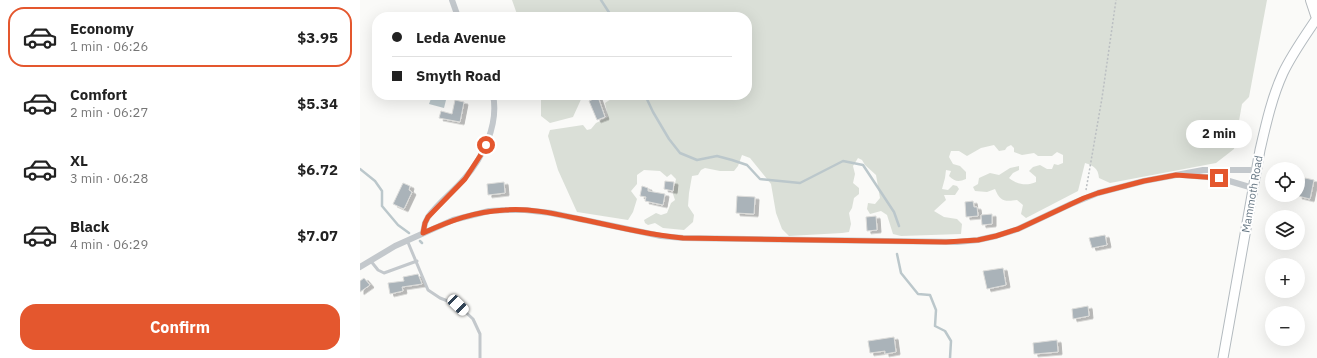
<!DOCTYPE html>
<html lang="en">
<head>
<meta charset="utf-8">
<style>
  :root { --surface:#fff; --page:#f2f2f2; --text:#222; --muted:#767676; --line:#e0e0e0; --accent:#e4572e }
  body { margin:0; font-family:"IBM Plex Sans",sans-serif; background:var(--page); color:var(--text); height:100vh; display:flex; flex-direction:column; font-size:15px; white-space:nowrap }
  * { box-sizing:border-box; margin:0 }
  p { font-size:13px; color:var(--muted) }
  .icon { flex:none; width:22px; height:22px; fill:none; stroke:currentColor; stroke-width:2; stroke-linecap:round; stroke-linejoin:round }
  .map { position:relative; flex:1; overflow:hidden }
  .side { display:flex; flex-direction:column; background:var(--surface); width:360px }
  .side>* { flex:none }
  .top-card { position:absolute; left:12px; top:12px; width:380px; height:88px; border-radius:16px; box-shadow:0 4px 16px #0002; display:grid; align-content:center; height:88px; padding:0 20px; background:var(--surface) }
  .tools { position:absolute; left:905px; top:162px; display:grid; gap:8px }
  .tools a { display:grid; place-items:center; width:40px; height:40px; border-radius:50%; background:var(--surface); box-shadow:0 4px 16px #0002; font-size:20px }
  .end { position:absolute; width:18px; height:18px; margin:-9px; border:5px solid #e4572e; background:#fff; box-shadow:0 0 0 2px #fff }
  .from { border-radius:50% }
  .bubble { position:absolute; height:28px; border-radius:14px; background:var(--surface); box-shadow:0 4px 16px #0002; font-size:13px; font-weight:700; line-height:28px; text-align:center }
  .car { position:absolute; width:12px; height:24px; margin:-12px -6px; border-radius:5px; box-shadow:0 0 3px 1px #0007; background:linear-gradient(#fff 24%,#345 0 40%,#fff 0 76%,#345 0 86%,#fff 0) }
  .top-card b { display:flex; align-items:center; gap:14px; height:38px; font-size:15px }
  .top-card b+b { border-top:1px solid var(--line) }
  .top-card i { width:10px; height:10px; background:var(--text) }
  ul { padding:7px 0 0; list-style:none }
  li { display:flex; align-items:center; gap:12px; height:60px; margin:0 8px 6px; padding:0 12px; border:2px solid transparent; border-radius:16px }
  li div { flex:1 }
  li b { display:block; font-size:15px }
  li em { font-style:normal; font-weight:700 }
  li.current { border-color:var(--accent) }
  li>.icon { width:36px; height:36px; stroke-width:1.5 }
  .cta { display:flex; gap:8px; margin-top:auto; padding:8px 20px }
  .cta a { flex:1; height:46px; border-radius:16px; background:var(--accent); color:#fff; font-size:16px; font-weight:700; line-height:46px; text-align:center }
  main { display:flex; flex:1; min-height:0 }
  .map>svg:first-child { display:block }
  .green { fill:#dadfd7 }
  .water { fill:#bbc7cb }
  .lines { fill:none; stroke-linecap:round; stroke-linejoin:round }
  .stream { stroke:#bbc7cb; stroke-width:2.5 }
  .building { fill:#aab3b9; stroke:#dcdcda; filter:url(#shadow) }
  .secondary-casing { stroke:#b3babf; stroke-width:11 }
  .highway-casing { stroke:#b4b9bd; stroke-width:14 }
  .path { stroke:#bbbfc2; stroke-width:1.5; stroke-dasharray:2 2; stroke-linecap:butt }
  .lane { stroke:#c3c8cc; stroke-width:3 }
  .street { stroke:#c3c8cc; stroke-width:6 }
  .secondary { stroke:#fff; stroke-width:9 }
  .highway { stroke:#fff; stroke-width:12 }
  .route { stroke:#e4572e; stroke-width:5 }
  .labels { text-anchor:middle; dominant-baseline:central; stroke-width:4; stroke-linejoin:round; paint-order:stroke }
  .street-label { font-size:11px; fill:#657683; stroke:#fff }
</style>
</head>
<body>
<main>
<section class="side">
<ul>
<li class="current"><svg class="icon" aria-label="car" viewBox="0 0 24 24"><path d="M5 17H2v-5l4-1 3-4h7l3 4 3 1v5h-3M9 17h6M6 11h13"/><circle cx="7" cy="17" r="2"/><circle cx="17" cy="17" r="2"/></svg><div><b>Economy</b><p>1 min · 06:26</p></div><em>$3.95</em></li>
<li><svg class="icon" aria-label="car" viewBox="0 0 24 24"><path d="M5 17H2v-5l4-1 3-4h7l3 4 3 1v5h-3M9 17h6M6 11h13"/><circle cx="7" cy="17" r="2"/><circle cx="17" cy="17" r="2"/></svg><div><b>Comfort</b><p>2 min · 06:27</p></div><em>$5.34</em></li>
<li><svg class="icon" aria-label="car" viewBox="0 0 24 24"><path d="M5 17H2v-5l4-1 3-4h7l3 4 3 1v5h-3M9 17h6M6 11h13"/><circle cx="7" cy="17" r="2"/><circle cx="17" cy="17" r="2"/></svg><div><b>XL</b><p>3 min · 06:28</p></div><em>$6.72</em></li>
<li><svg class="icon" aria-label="car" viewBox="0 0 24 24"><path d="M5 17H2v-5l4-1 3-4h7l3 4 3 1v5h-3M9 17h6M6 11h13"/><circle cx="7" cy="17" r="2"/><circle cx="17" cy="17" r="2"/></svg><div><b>Black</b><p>4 min · 06:29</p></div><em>$7.07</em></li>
</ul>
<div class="cta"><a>Confirm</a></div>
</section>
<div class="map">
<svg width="957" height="358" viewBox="0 0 957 358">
  <defs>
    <filter id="shadow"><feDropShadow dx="4" dy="2.5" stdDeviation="0" flood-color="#0004"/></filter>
  </defs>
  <rect width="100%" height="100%" fill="#fafaf8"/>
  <path class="green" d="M152 0H907L889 97 882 104 874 149 856 163 750 183 739 178C738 168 734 166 725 163L718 191 666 218 661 214 663 205 657 200C644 202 640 201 635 189L627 192 615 191 613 187 618 184 619 178 630 173 639 175 650 168 659 166V170L653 173 649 178C658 185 667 186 676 182V177L669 171 673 167 680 165 687 169H692L694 164 698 165 703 163V155L697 152 692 156H678L674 153 662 155 654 152V148L651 145 647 147 645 150 639 151 634 145 621 148 607 156 599 151H591L589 157 593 164 600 166 606 172V179C599 182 595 182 589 176L591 171 586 170 585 178 582 189 588 190 593 185 597 186 599 189 595 195H584L586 200 574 211 584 217 597 219 602 224 601 234 541 236 533 234 527 215 521 211 510 214 507 209 508 203 515 204 520 198 516 175 505 165 502 160 498 158 493 166 495 174 493 183 499 188V194L494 198 492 208 489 213 491 224 489 232 482 233 429 236 422 229 416 213 411 184 390 158 382 155 378 166 374 171H360L345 168 341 170 338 175 332 176 329 193 328 206 334 215 333 222 324 230 303 228 295 223 288 225 285 223 284 220 296 213 301 215 307 213 311 203 315 200 313 194 316 179 311 174 307 177 300 171 284 170 277 175V184L271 191 277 199 273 212 268 220 217 212 198 170 188 136 190 130 223 125 227 130 231 129 236 123 248 117 245 103 257 95H387V17H188C180 15 168 17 158 17Z
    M192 95H223L213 117 190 123 181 116V100Z"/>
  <path class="water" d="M72 96 86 100 84 108 69 104Z"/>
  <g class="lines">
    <path class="stream" d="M241 0 252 17
      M285 95 293 112 309 139 320 153 337 160 357 156 372 160 387 165 400 179 440 183 483 161 503 165 534 212 539 226
      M0 169 15 181 22 191V206L38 225 49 233
      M60 241 62 243
      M537 254 541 273 558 294 570 295 576 310 575 326 585 331 591 341 590 358"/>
  </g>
  <path class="building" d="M238 97 245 117 237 120 229 101Z
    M95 100 104 102 100 122 79 118 81 111 92 114Z
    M945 178 954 180 950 199 938 196 941 186H943Z
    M305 181 314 182 313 191 304 189Z
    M144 182 145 193 128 195 127 184Z
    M43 183 50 186 49 190 52 192 44 209 33 204Z
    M282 186 288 188V191L305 194 303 205 285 201 286 197 280 196Z
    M377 196 395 197 394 214 376 213Z
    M613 201 614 207H617L618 216 606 217 605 202Z
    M632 214V224L622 225 621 215Z
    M516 216 517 230 507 231 506 217Z
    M745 235 747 245 732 248 729 238Z
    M643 268 646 285 627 289 623 271Z
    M58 274 62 284 42 287 43 291 30 294 28 283 44 281 43 277Z
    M4 278 10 285 0 292V281Z
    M728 306 729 316 713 319 712 309Z
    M534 337 536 352 525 354V351L510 353 508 341Z
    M697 340 698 352 674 354 673 343Z"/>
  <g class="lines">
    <g class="secondary-casing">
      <path id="secondary" d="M863 358 900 150C906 124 912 97 923 73 932 54 945 36 957 18"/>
    </g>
    <g class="highway-casing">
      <path id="highway" d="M952 0 957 15"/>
    </g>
    <path class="path" d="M726 190 742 98 756 0"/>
    <path class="lane" d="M47 240 68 290 80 298 98 305 113 319 120 334V358
      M10 260 18 270 24 273 57 261"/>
    <path class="street" d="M92 0 98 17
      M822 175 859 178 893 188
      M63 233 65 223 68 217C78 203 93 192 104 179 123 158 139 124 133 95
      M0 267 35 246 93 220 129 211 147 210H165L191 213 301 236 323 238 597 242 618 240 636 236 658 229 711 204 738 193 784 181 843 170H896"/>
    <use href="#secondary" class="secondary"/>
    <use href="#highway" class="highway"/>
  </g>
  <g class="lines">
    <path class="route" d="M126 145 120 156 105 179 68 217 65 223 63 233C92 220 113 212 145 210 168 208 192 213 215 218 250 225 286 235 323 238L586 242 618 240 636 236 658 229 724 198 738 193 784 181 816 175 859 178"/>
  </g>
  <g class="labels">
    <g class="street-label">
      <text transform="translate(892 194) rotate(-80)">Mammoth Road</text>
    </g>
  </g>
</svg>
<div class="tools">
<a><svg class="icon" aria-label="locate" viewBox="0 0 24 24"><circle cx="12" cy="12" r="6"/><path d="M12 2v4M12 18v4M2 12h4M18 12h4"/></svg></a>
<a><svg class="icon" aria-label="layers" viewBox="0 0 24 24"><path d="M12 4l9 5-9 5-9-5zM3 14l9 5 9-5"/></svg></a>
<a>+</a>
<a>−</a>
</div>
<i class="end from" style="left:126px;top:145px"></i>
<i class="end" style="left:859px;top:178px"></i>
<div class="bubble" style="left:826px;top:120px;width:66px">2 min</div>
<i class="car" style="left:98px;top:305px;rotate:134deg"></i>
<div class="top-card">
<b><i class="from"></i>Leda Avenue</b>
<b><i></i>Smyth Road</b>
</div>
</div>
</main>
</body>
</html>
